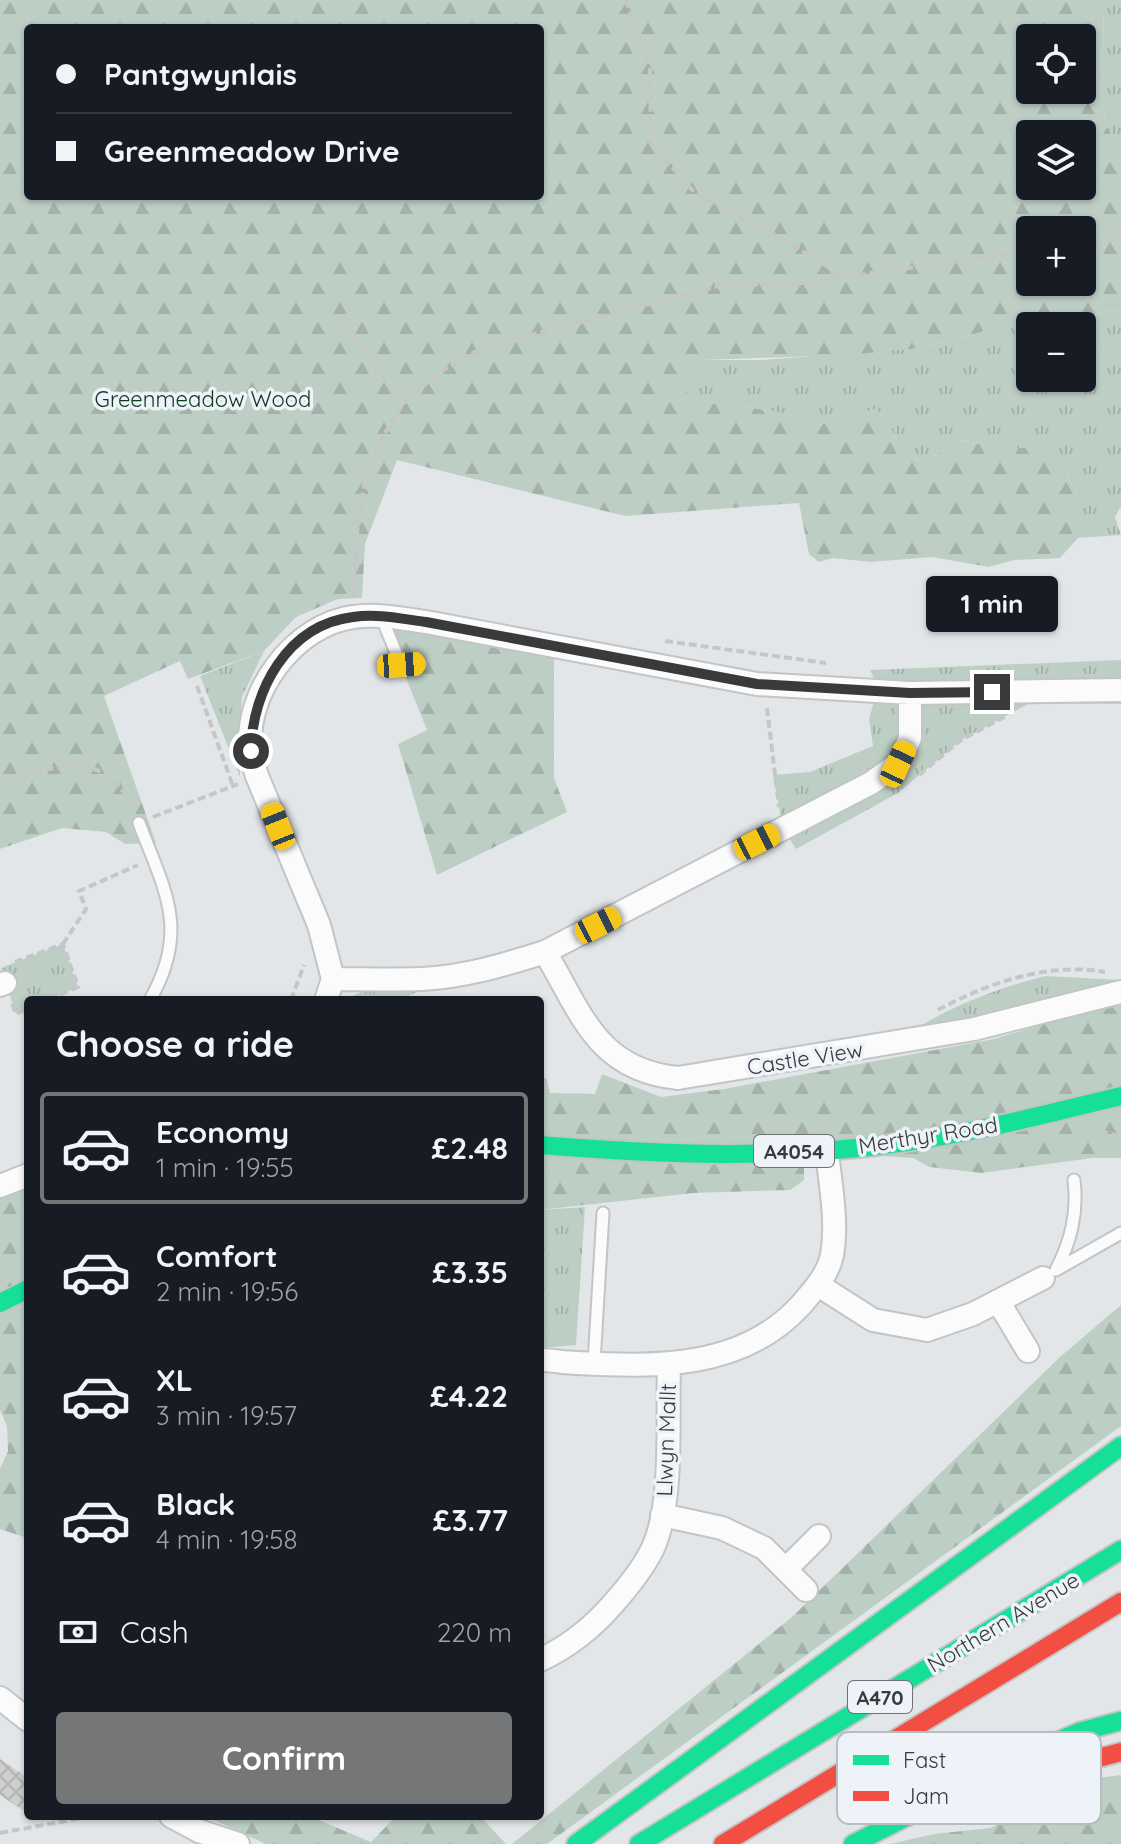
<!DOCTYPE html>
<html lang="en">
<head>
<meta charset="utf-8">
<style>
  :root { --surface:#171b24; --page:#20242c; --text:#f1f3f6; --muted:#9ea1a6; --line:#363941; --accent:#747678 }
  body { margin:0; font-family:Quicksand,sans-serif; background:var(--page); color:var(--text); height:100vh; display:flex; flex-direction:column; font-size:30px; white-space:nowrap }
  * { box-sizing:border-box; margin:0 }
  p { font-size:26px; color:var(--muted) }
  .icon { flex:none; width:44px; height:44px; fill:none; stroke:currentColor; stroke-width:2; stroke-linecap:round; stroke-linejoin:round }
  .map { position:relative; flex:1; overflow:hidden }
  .details { position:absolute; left:24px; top:996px; width:520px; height:824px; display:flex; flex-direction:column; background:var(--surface); border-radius:8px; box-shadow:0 2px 6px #0004 }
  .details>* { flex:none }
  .banner { position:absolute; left:24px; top:24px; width:520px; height:176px; border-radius:8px; box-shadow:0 2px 6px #0004; display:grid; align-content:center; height:176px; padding:0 32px; background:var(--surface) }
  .controls { position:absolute; left:1016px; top:24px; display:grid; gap:16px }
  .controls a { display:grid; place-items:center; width:80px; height:80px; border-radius:8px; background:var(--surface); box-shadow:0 2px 6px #0004; font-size:40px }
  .end { position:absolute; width:36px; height:36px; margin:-18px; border:10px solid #383a3c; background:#fff; box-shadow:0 0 0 4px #fff }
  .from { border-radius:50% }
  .bubble { position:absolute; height:56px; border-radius:8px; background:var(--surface); box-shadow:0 2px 6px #0004; font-size:26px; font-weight:700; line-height:56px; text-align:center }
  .car { position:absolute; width:24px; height:48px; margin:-24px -12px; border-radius:10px; box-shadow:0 0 6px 2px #0007; background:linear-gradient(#f5c518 24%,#345 0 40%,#f5c518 0 76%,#345 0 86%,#f5c518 0) }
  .banner b { display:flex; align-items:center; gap:28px; height:76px; font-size:30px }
  .banner b+b { border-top:2px solid var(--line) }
  .banner i { width:20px; height:20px; background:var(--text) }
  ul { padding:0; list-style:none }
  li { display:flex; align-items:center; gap:24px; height:112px; margin:0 16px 12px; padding:0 16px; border:4px solid transparent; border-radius:8px }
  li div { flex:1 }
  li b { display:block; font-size:30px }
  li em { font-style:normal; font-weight:700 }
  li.active { border-color:var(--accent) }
  li>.icon { width:72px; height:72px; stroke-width:1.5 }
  h2 { padding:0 32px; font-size:36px; line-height:96px }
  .pay { display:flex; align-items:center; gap:20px; height:88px; padding:0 32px; font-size:30px }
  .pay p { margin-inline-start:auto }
  .action { display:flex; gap:16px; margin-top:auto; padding:16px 32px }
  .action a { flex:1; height:92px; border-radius:8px; background:var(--accent); color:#fff; font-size:32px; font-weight:700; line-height:92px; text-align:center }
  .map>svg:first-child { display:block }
  .grass { fill:url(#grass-tufts); fill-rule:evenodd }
  .forest { fill:url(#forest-firs); fill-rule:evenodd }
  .building { fill:url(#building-cross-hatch) }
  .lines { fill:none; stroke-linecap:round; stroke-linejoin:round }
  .lane-casing { stroke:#c2c4c6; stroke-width:15 }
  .street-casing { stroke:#c2c4c6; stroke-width:26 }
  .fast-casing { stroke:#c2c4c6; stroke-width:22 }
  .jam-casing { stroke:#c2c4c6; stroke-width:22 }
  .path { stroke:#c6c6c8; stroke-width:4; stroke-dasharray:8 4; stroke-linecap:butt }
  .lane { stroke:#fbfbfc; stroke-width:11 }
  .street { stroke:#fbfbfc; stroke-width:22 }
  .fast { stroke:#16e098; stroke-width:18 }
  .jam { stroke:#f24e42; stroke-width:18 }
  .route { stroke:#383a3c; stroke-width:10 }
  .labels { text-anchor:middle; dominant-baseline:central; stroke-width:7; stroke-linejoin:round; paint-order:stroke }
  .shield { fill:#edf3f8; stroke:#6e7274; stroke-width:2 }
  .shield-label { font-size:20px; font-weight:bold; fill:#383a3c }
  .park-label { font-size:22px; fill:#0c3b1f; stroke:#edf3f8 }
  .street-label { font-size:22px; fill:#383a3c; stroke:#edf3f8 }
  .key { fill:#edf3f8; stroke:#b7bcc0; stroke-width:2 }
  .key-label { font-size:22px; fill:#383a3c }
</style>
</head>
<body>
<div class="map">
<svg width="1121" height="1844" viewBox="0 0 1121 1844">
  <defs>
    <pattern id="grass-tufts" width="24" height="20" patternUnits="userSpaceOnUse" patternTransform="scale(2)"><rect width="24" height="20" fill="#bdcfc4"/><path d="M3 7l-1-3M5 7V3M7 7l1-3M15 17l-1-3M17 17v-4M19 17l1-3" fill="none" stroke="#a3b2a9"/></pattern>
    <pattern id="forest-firs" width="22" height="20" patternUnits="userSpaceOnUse" patternTransform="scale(2)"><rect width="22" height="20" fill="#bdcfc4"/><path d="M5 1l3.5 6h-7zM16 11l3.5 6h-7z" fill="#a3b2a9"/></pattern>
    <pattern id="building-cross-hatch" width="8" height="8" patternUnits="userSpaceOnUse" patternTransform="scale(2)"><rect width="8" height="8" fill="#cecfcf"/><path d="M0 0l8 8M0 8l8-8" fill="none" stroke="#b2b2b3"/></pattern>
  </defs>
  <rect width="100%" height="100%" fill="#e3e6e8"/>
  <path class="grass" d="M1104 0H1121V139H1115L1107 128 1102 103Z
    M1121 310V506L1115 517 1121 535 1078 538V500L1066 470 997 447 960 440 937 455 917 460 897 440 888 422 876 409 818 425 800 417 734 404H703L687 394C684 379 686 367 702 360H762L921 348 1016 323ZM1030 326H1082V378H1030Z
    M264 651 242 697 239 743 240 777 200 676Z
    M1121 660V704L1030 703 961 740 898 793 796 849 783 829 773 775 810 772 873 746 869 719 878 687 870 670Z
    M63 944 78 987 47 1000H28V1008L16 1014 1 968Z
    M1045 976 1121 980V984L971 1022 913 1030C957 1004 995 989 1045 976Z
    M428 987 400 1000H345L365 990Z
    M585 1207 576 1345 540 1348V1210Z"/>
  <path class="forest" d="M0 0H1104L1102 103 1107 128 1115 139H1121V310L1016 323 921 348 847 355 702 360C687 367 684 379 687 394L703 404H734L800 417 818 425 876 409 888 422 897 440 917 460 937 455 959 440 997 447 1043 449 1066 470 1078 500V538L1060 558 1014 560 989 567 932 557 871 562 833 558 819 562 809 554 799 503 625 516 397 460 365 544 362 598 338 599 296 617 264 651 188 679 180 661 104 696 156 843 125 844 106 832 62 828 0 849ZM28 28H540V196H28ZM1030 38H1082V90H1030ZM1030 134H1082V186H1030ZM1030 230H1082V282H1030Z
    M381 616 554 646V778L567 812 437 875 398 744 427 730Z
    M1121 1001V1158H1092L982 1173 929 1167 913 1158 804 1151V1180L790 1190 693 1193 540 1210V1078H546L550 1093 595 1094 602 1074 661 1097 724 1089 994 1039Z
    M28 1187V1541L24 1537 0 1529V1469L8 1451 7 1426 0 1410V1198Z
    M1121 1305V1426L547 1844H512L792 1617 1060 1357Z
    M546 1314C560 1317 565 1322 571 1335L563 1341 540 1344V1316Z
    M1121 1775V1844H890L934 1834 990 1828 1050 1801 1090 1779Z
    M205 1816H309L371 1842 396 1816H480L506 1844H266Z"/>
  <path class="building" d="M0 1759 28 1778V1814L0 1795Z"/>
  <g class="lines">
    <g class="lane-casing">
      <path id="lane" d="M381 616 401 665 421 664
        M139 823C165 891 190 930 150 1000
        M1056 1270C1071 1241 1078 1213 1074 1180
        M1056 1270 1121 1233
        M594 1363 603 1213"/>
    </g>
    <g class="street-casing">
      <path id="street" d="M545 952C582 1014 597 1070 678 1078L974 1029 1121 992
        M333 979C363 979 392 980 422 979 464 977 504 965 545 952L871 783 898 764 910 738V693L1121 690
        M0 985 5 983
        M326 1000 333 979 319 925 257 776C255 769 252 760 251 752 243 694 294 625 353 617 377 613 402 619 426 622L757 684 910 693
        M0 1186 28 1175
        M818 1285 873 1320 927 1330 973 1314 1043 1278
        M998 1301 1028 1351
        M540 1360C552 1360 564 1363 577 1363 656 1367 742 1369 800 1306 813 1291 828 1275 832 1255 838 1221 830 1184 827 1151
        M662 1515 722 1528 764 1548 806 1590
        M786 1569 819 1536
        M540 1660C568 1647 593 1627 613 1604 628 1587 643 1569 653 1548 674 1502 667 1416 669 1364
        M0 1698 28 1720
        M171 1816 199 1831 238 1844"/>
    </g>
    <g class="fast-casing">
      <path id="fast" d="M540 1145C662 1155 785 1160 906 1142 979 1132 1050 1113 1121 1096
        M0 1303 28 1289
        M576 1844 1121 1446
        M639 1844 1121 1550
        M853 1844 1040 1749 1079 1732 1121 1721"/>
    </g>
    <g class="jam-casing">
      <path id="jam" d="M1028 1777 1121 1752
        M723 1844 1121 1602"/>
    </g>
    <path class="path" d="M626 0 650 68 651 144 696 194 788 242 844 277
      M1082 243 1121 238
      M344 314 364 353 403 403
      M354 596 356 540 365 479 378 445 403 403 440 372 484 347 722 285 794 284 1030 251
      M665 641 826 663
      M197 686 233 786
      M767 708 779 807
      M919 775 961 740 1008 715
      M0 785C48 766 105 746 132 807
      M153 817 238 784
      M63 944 86 909 79 891 138 865
      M15 962 63 944 78 987 47 1000
      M291 1000 304 965
      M12 1004 16 1014 28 1008
      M938 1010C987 983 1048 962 1105 972
      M1100 1131 1121 1137
      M0 1833 82 1818 120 1816
      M387 1844 407 1816"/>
    <use href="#lane" class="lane"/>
    <use href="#street" class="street"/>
    <use href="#fast" class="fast"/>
    <use href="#jam" class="jam"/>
  </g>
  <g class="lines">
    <path class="route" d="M251 751C252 691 287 625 353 617 377 613 403 619 426 622L757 684 910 693 992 692"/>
  </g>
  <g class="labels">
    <g class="shield">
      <rect x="754" y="1135" width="80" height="32" rx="6"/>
      <rect x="848" y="1681" width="64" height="32" rx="6"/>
    </g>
    <g class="shield-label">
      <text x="794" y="1151">A4054</text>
      <text x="880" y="1697">A470</text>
    </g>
    <g class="park-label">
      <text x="203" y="399">Greenmeadow Wood</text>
    </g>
    <g class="street-label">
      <text transform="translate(805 1058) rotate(-9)">Castle View</text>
      <text transform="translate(928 1135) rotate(-9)">Merthyr Road</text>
      <text transform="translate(666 1440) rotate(-88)">Llwyn Mallt</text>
      <text transform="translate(1003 1622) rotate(-31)">Northern Avenue</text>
    </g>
  </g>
  <rect x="837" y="1732" width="264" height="92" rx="12" class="key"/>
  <rect x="853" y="1755" width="36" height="10" fill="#16e098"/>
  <rect x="853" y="1791" width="36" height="10" fill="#f24e42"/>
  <g class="key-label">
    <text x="903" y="1768">Fast</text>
    <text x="903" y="1804">Jam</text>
  </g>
</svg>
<div class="controls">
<a><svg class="icon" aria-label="locate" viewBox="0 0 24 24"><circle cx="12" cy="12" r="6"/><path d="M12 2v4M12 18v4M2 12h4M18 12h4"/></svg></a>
<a><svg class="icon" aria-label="layers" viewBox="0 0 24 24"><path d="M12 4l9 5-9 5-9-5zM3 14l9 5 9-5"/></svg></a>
<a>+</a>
<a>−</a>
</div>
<i class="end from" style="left:251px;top:751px"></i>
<i class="end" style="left:992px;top:692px"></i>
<div class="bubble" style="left:926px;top:576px;width:132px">1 min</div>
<i class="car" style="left:401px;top:665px;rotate:86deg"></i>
<i class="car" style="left:898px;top:764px;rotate:25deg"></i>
<i class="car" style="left:278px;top:826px;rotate:338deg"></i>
<i class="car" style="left:757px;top:842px;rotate:63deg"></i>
<i class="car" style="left:598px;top:925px;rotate:63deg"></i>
<div class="banner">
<b><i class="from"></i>Pantgwynlais</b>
<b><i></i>Greenmeadow Drive</b>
</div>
<section class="details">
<h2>Choose a ride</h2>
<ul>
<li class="active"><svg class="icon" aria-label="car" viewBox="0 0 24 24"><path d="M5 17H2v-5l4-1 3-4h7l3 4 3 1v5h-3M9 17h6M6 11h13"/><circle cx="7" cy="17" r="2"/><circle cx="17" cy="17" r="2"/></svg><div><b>Economy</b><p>1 min · 19:55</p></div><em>£2.48</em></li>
<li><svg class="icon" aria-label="car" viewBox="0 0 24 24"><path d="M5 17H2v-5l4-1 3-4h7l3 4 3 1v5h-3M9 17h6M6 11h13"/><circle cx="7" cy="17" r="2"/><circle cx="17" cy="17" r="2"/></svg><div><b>Comfort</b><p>2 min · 19:56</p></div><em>£3.35</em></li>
<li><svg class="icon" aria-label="car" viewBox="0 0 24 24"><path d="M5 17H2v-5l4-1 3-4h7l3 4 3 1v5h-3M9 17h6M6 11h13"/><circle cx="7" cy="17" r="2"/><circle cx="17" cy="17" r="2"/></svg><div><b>XL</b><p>3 min · 19:57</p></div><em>£4.22</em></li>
<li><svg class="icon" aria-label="car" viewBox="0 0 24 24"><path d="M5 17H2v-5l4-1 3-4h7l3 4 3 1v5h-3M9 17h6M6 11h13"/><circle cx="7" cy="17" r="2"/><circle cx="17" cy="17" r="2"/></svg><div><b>Black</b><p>4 min · 19:58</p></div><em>£3.77</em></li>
</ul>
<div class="pay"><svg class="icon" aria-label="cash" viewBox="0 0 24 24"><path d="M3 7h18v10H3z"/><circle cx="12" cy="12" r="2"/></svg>Cash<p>220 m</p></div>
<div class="action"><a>Confirm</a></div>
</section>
</div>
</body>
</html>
